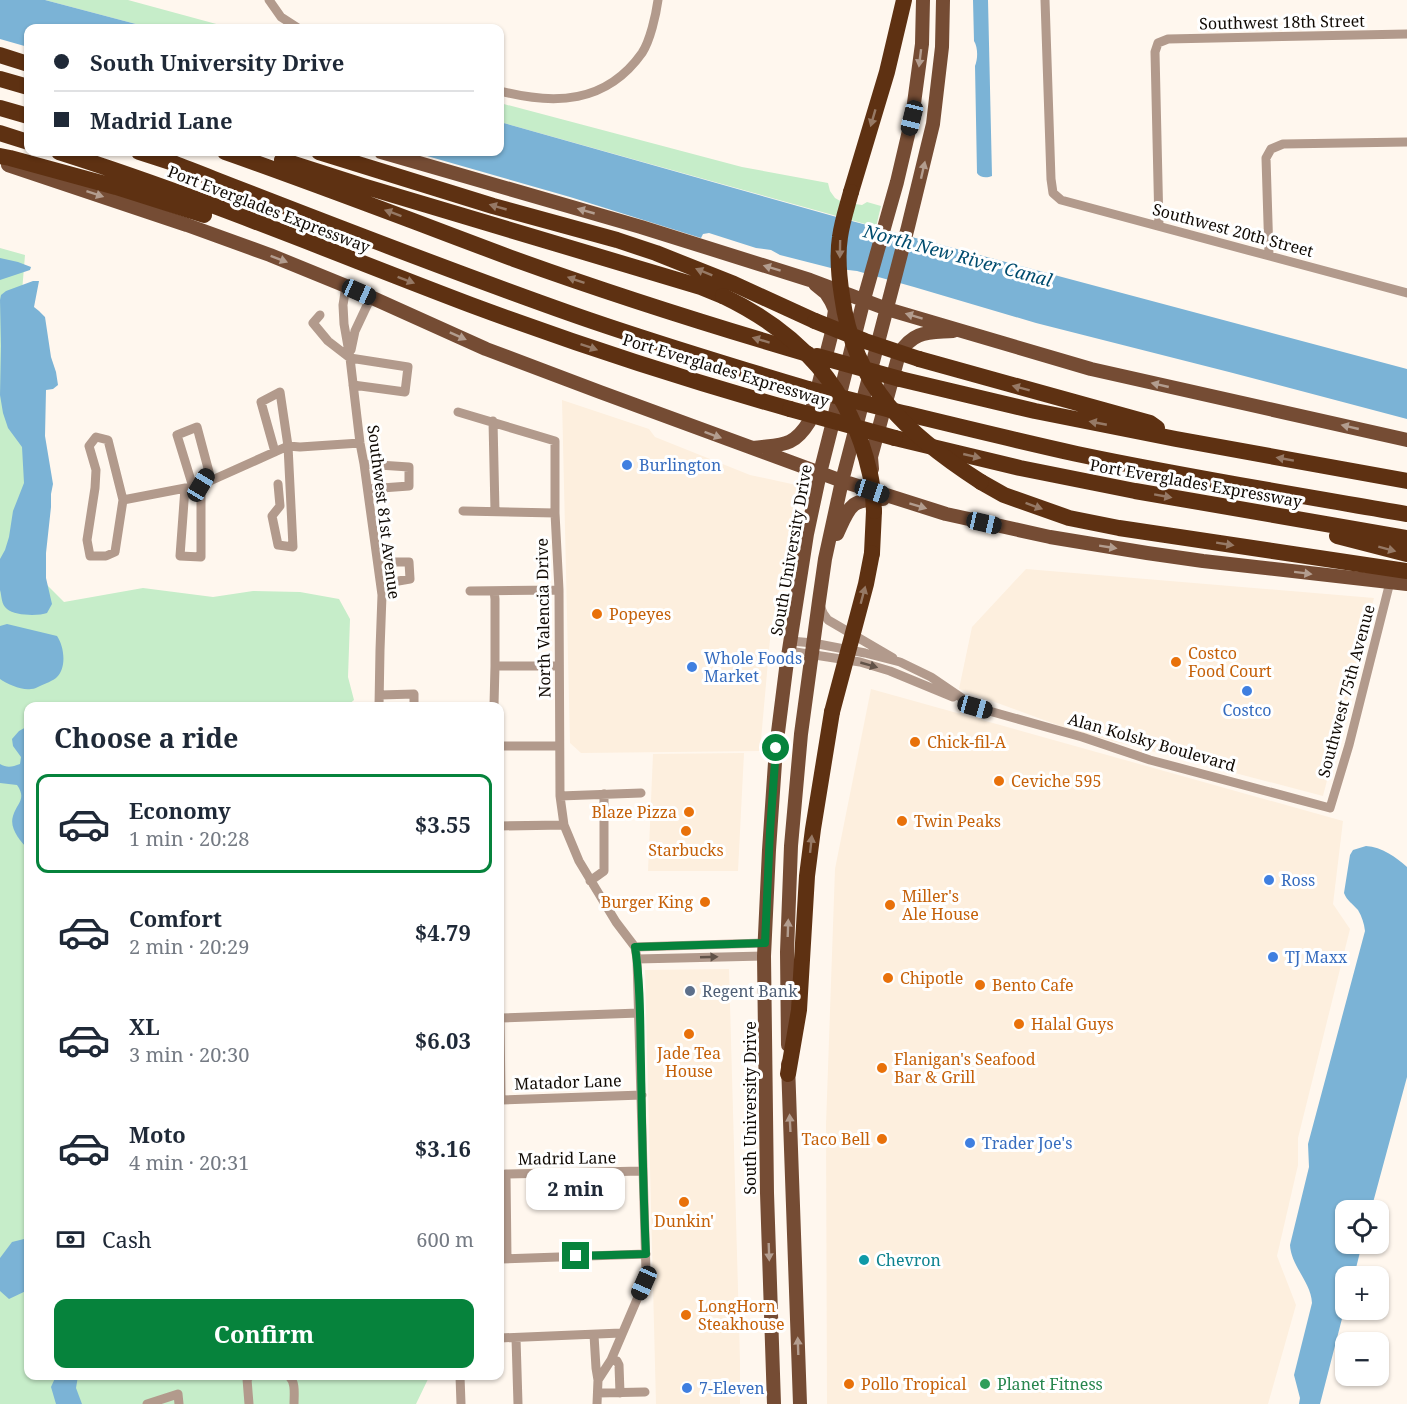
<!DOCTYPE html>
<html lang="en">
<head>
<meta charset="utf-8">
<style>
  :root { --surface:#fff; --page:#f6f6f7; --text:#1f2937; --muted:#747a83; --line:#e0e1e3; --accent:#06833c }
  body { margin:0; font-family:"Noto Serif",serif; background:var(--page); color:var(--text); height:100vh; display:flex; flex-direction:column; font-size:22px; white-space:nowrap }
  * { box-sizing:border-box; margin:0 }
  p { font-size:20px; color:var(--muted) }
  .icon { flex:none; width:33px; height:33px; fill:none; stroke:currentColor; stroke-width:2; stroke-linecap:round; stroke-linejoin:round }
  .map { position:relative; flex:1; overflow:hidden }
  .drawer { position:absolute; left:24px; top:702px; width:480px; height:678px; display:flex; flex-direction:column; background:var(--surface); border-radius:12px; box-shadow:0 2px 4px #0004 }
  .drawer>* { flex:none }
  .hud { position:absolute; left:24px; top:24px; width:480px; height:132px; border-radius:12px; box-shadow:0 2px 4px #0004; display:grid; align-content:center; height:132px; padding:0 30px; background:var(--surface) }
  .controls { position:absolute; left:1335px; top:1200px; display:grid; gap:12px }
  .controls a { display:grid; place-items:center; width:54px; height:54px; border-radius:12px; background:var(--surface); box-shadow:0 2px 4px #0004; font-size:30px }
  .end { position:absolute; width:27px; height:27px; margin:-14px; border:8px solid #06833c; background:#fff; box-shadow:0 0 0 3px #fff }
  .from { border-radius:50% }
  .bubble { position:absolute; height:42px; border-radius:12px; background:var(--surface); box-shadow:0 2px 4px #0004; font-size:20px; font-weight:700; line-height:42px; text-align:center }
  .car { position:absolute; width:18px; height:36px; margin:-18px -9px; border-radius:8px; box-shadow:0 0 4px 2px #0007; background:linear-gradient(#222 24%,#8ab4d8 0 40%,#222 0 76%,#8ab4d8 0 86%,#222 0) }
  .hud b { display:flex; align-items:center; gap:21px; height:57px; font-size:22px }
  .hud b+b { border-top:2px solid var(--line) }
  .hud i { width:15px; height:15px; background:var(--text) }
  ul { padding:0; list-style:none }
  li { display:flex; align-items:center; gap:18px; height:99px; margin:0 12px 9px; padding:0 18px; border:3px solid transparent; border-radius:12px }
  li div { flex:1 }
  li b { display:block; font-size:22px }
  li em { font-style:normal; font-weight:700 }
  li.on { border-color:var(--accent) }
  li>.icon { width:54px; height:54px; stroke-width:1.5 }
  h2 { padding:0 30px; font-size:27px; line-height:72px }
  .pay { display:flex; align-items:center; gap:15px; height:66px; padding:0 30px; font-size:22px }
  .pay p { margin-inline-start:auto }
  .button { display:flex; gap:12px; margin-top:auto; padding:12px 30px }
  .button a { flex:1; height:69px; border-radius:12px; background:var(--accent); color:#fff; font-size:24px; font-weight:700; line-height:69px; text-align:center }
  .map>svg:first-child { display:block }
  .built { fill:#fdefde }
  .green { fill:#c6edc9 }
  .water { fill:#7bb3d6 }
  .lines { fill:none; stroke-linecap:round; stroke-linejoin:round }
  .minor { stroke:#b29a8c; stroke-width:9 }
  .primary { stroke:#754c34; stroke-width:14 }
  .motorway { stroke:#5e3112; stroke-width:16 }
  .motorway-bridge { stroke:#5e3112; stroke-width:16 }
  .oneway { fill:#b39d8f }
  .oneway2 { fill:#967965 }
  .oneway3 { fill:#615248 }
  .route { stroke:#06833c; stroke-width:8 }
  .shop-dot { fill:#3f7fe0; stroke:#fff; stroke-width:2 }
  .food-dot { fill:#e8710a; stroke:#fff; stroke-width:2 }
  .service-dot { fill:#5c6f8a; stroke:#fff; stroke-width:2 }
  .culture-dot { fill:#0f9aa8; stroke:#fff; stroke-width:2 }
  .leisure-dot { fill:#2e9e5b; stroke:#fff; stroke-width:2 }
  .labels { text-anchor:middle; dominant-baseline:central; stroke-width:6; stroke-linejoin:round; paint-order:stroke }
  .street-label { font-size:16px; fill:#100a04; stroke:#fff }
  .shop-label { font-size:16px; fill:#366cbe; stroke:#fff; text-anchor:start }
  .food-label { font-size:16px; fill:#c56008; stroke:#fff; text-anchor:start }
  .service-label { font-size:16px; fill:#4e5e75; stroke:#fff; text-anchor:start }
  .culture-label { font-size:16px; fill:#0d838f; stroke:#fff; text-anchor:start }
  .leisure-label { font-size:16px; fill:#27864d; stroke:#fff; text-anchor:start }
  .water-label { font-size:18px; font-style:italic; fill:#004c6e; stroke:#fff }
</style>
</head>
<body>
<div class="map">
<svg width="1407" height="1404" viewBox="0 0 1407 1404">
  <rect width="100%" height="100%" fill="#fff7ee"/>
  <path class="built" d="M562 400 649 429 655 437 750 475 801 486 771 628 760 751 581 753 570 743Z
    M1026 569 1374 598 1323 796 1071 730 959 689 972 627Z
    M871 689 1343 821 1333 904 1350 929 1298 1138V1165L1277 1256 1296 1305 1268 1404H827L826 1125 835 869Z
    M744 753 738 871H648L653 754Z
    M729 969 740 1361V1404H656L645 970Z"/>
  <path class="green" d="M45 0H128L231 28H151Z
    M500 103 742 167 828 183 830 191 835 198 842 202 862 205 867 202 881 206 876 227 500 122Z
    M0 248 25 255 21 304 38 576 64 602 143 588 213 597 253 591 300 592 339 599 350 619 348 677 354 700 347 706H28V1376H429V1377L416 1404H0Z"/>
  <path class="water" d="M0 0H45L151 28H28V47L0 39Z
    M973 0H988L992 176C987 178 980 178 977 173L975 66C978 59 978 47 974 41Z
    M500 122 833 216 1407 369V419L1229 372 1036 323 914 287 857 271 831 268 780 255 771 250 756 248 709 233 703 234 701 238 570 197 413 152H500Z
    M0 258 18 262 31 267 30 270 0 280Z
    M33 281H39L34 307 39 311 45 317 51 357 56 372 58 385 53 389 46 390 45 436 53 484 51 494V507L46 553V578L52 604 47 613C39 616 15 616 7 609 1 604 2 597 0 590V559L5 550 9 537 13 511 24 483 22 447 8 428 3 413 0 395 1 346 0 300 1 295 6 291Z
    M7 624 57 636C64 646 67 667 57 677 53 681 46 683 40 686 37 687 35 689 31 689 23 691 7 684 0 679V626Z
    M28 726V849C20 841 9 828 13 816 17 803 27 799 17 785L0 783V764C7 768 12 767 20 764L21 757 13 746 12 739 19 731Z
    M1366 846C1382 847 1396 857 1407 867V1077L1371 1210H1346V1244H1362L1354 1276H1346L1345 1307 1320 1404H1299L1300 1398 1294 1375 1312 1303C1311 1282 1291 1266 1290 1245L1309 1167 1308 1144 1365 931C1364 923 1362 917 1358 910 1353 904 1347 901 1344 893L1350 855 1353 850Z
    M28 1238V1290L9 1299 0 1291V1258L12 1242Z
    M56 1376H78L76 1388 82 1404H56L51 1387Z"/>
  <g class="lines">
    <path class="minor" d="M269 0 281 17 298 28
      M1045 0 1051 179 1053 193 1061 200 1407 293
      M500 91C554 105 606 104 642 53 650 41 656 15 658 0
      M1159 226 1155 52 1158 43 1168 39 1407 34
      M1269 255 1266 158 1271 149 1283 144 1407 142
      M346 286 343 305 344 324 350 358 360 443 364 464 382 595 380 650 379 706
      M320 315 313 323 328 341 350 358 408 367 405 392 353 385
      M351 350 355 331 371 297
      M458 412 555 441V513L559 590 560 796 564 825 579 861 616 922 635 947 637 959 646 1272 644 1283 611 1360 598 1380 597 1404
      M493 421 495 511
      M96 437 108 440 123 500 115 552 106 556H90L87 540 95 488 96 470 89 446Z
      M275 452 261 402 280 392 288 446 293 547 278 545 272 516 280 506 278 484
      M364 464 409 467V486L368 489
      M185 488 180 556 201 557V485L209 472 197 427 177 435 193 487
      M123 500 201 485 288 446 300 447 360 443
      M463 511 555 513
      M378 562H409L410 579 381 584
      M470 591 559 590
      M494 591 495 599V666H559
      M819 603 823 613 828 620 893 658
      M791 641 813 643 865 653 900 662 931 677 975 707 1082 737 1150 760 1330 808 1349 745 1390 582
      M789 651 860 662 890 671 953 697
      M380 695 414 694V706
      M494 705 495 666
      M500 746H559
      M560 796 641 793
      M500 826 564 825
      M590 881 604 871V794
      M635 947 765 943
      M637 959 764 956
      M639 1013 500 1018 501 1100 642 1095
      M500 1259 646 1254
      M507 1259 506 1174 642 1171
      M594 1335 596 1368 598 1380
      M500 1338 621 1333
      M516 1338 518 1404
      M611 1360 617 1361 619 1365 620 1393
      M289 1376C296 1383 294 1394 294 1404
      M460 1376 461 1404
      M598 1393 645 1392
      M147 1404 178 1394 179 1404
      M249 1404 247 1379 250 1376"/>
    <path class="primary" d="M381 152 641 227 810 280 887 309 1091 369 1407 440
      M8 165 187 225 270 255 346 286 486 349 600 392 842 481 946 514 1050 537 1147 553 1203 561 1407 584
      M753 448C781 444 793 448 809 422L831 336 835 310 831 301 826 293 815 284
      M872 469 871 457 899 354C914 330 928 333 953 331
      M837 534C850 506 850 499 883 499
      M788 1045 787 952 791 846 801 734 819 601 825 559 842 481 908 227 933 124 942 47 943 0
      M788 1064 800 1404
      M774 1404 767 1193 764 956 769 850 776 748 786 669 807 534 820 473 864 299 897 182 912 118 922 44 923 0"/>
    <path class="motorway" d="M0 55 28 64
      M0 79 28 87
      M0 108 28 116
      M0 133 28 142
      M59 152C198 196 334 253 471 305 576 344 683 379 790 409
      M139 152 173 163C304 214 436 266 569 313 648 341 728 365 808 389
      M225 152C322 186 418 223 514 259 611 294 709 325 808 354
      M319 152 493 206 617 240 656 253 734 284 815 321
      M0 156 10 158 116 187 204 215
      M282 160 363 186 701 287 723 296
      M851 192 887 72 904 0
      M919 359 1150 423 1157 428
      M900 379 1035 411 1176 439 1407 481
      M891 410C953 425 1014 440 1077 454 1186 477 1297 495 1407 514
      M895 438 1020 468 1135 491 1407 538
      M981 482 1004 495 1069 518 1119 528 1407 571
      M1337 536 1407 554
      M872 553 874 511
      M788 1074 799 1010 807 876 813 829 832 712"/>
    <path class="motorway-bridge" d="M851 192C847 207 842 222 840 237 837 256 839 277 842 296 854 387 908 435 981 482
      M723 296C800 333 851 388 870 474 873 486 873 498 874 511
      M815 321 865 341 919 359
      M817 356 900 379
      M808 389 891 410
      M790 409 895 438
      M832 712 866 584 872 553"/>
  </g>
  <defs><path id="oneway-solid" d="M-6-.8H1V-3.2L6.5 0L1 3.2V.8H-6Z" transform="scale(1.5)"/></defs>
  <g class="oneway">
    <use href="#oneway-solid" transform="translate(920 58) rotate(97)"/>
    <use href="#oneway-solid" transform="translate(923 170) rotate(-77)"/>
    <use href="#oneway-solid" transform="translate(95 194) rotate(18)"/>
    <use href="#oneway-solid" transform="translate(586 211) rotate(-164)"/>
    <use href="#oneway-solid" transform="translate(279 259) rotate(21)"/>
    <use href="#oneway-solid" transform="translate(772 268) rotate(-163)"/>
    <use href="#oneway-solid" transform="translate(914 316) rotate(-163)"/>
    <use href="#oneway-solid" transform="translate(458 336) rotate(24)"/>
    <use href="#oneway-solid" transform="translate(1160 385) rotate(-167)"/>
    <use href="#oneway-solid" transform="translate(1350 427) rotate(-167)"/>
    <use href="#oneway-solid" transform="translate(713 435) rotate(20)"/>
    <use href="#oneway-solid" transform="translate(918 506) rotate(17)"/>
    <use href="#oneway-solid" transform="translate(1108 547) rotate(9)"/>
    <use href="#oneway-solid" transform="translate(1303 573) rotate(7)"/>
    <use href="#oneway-solid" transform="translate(788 928) rotate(-88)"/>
    <use href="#oneway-solid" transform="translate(790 1123) rotate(-93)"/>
    <use href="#oneway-solid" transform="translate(769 1252) rotate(88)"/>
    <use href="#oneway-solid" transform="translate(798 1346) rotate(-92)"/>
  </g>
  <g class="oneway2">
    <use href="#oneway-solid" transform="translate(873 118) rotate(106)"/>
    <use href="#oneway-solid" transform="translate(498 207) rotate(-164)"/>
    <use href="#oneway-solid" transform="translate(393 213) rotate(-160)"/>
    <use href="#oneway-solid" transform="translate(840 249) rotate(91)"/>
    <use href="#oneway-solid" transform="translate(704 272) rotate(-158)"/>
    <use href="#oneway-solid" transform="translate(406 280) rotate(21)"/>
    <use href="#oneway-solid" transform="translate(576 280) rotate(-161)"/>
    <use href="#oneway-solid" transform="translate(761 340) rotate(-163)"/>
    <use href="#oneway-solid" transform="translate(589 347) rotate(19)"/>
    <use href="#oneway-solid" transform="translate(1021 388) rotate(-165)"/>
    <use href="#oneway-solid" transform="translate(1098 423) rotate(-169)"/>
    <use href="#oneway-solid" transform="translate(972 456) rotate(13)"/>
    <use href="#oneway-solid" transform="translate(1285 459) rotate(-170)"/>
    <use href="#oneway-solid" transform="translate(1163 496) rotate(10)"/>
    <use href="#oneway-solid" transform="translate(1034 506) rotate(20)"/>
    <use href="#oneway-solid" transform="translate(1225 544) rotate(9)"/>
    <use href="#oneway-solid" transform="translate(1387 549) rotate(15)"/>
    <use href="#oneway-solid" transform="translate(863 595) rotate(-75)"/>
    <use href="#oneway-solid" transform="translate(811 844) rotate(-84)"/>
  </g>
  <g class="oneway3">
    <use href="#oneway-solid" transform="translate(869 665) rotate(16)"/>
    <use href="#oneway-solid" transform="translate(709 957) rotate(-2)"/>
  </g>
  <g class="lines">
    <path class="route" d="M576 1256 646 1254C643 1191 642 1129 641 1066 640 1027 641 986 635 947L765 943 770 831 776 748"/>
  </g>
  <g class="shop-dot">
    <circle cx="627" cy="465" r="6"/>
    <circle cx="692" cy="667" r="6"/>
    <circle cx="1247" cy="691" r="6"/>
    <circle cx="1269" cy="880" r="6"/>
    <circle cx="1273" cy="957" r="6"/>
    <circle cx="970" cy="1143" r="6"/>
    <circle cx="687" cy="1388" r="6"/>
  </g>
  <g class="food-dot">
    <circle cx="597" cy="614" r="6"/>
    <circle cx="1176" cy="662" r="6"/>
    <circle cx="915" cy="742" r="6"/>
    <circle cx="999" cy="781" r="6"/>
    <circle cx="689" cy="812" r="6"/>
    <circle cx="902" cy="821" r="6"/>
    <circle cx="686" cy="831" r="6"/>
    <circle cx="705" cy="902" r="6"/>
    <circle cx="890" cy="905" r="6"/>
    <circle cx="888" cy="978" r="6"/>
    <circle cx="980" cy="985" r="6"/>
    <circle cx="1019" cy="1024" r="6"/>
    <circle cx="689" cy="1034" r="6"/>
    <circle cx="882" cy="1068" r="6"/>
    <circle cx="882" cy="1139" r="6"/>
    <circle cx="684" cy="1202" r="6"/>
    <circle cx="686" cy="1315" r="6"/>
    <circle cx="849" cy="1384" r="6"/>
  </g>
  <circle class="service-dot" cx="690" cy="991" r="6"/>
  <circle class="culture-dot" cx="864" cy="1260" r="6"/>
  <circle class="leisure-dot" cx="985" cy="1384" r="6"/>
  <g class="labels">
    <g class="street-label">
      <text transform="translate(1282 22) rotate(-1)">Southwest 18th Street</text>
      <text transform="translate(269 209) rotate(21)">Port Everglades Expressway</text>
      <text transform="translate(1233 230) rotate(15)">Southwest 20th Street</text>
      <text transform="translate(726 370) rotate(17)">Port Everglades Expressway</text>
      <text transform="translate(1196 483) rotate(10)">Port Everglades Expressway</text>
      <text transform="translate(384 512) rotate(83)">Southwest 81st Avenue</text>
      <text transform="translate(791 550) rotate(-80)">South University Drive</text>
      <text transform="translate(543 618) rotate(-91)">North Valencia Drive</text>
      <text transform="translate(1346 691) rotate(-75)">Southwest 75th Avenue</text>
      <text transform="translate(1152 742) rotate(16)">Alan Kolsky Boulevard</text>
      <text transform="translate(568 1082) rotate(-2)">Matador Lane</text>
      <text transform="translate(750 1108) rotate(-90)">South University Drive</text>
      <text transform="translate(567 1158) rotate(-1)">Madrid Lane</text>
    </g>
    <g class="shop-label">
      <text x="639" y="465">Burlington</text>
      <text x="704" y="658">Whole Foods<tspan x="704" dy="18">Market</tspan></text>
      <text x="1247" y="710" text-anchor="middle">Costco</text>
      <text x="1281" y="880">Ross</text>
      <text x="1285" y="957">TJ Maxx</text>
      <text x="982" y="1143">Trader Joe's</text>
      <text x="699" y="1388">7-Eleven</text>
    </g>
    <g class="food-label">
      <text x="609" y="614">Popeyes</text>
      <text x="1188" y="653">Costco<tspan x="1188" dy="18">Food Court</tspan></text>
      <text x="927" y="742">Chick-fil-A</text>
      <text x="1011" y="781">Ceviche 595</text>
      <text x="677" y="812" text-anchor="end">Blaze Pizza</text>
      <text x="914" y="821">Twin Peaks</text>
      <text x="686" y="850" text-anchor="middle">Starbucks</text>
      <text x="902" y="896">Miller's<tspan x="902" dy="18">Ale House</tspan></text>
      <text x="693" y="902" text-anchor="end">Burger King</text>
      <text x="900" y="978">Chipotle</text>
      <text x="992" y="985">Bento Cafe</text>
      <text x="1031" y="1024">Halal Guys</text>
      <text x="689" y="1053" text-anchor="middle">Jade Tea<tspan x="689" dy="18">House</tspan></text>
      <text x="894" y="1059">Flanigan's Seafood<tspan x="894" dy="18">Bar &amp; Grill</tspan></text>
      <text x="870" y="1139" text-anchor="end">Taco Bell</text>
      <text x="684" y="1221" text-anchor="middle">Dunkin'</text>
      <text x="698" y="1306">LongHorn<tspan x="698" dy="18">Steakhouse</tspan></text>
      <text x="861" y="1384">Pollo Tropical</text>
    </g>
    <g class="service-label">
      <text x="702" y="991">Regent Bank</text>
    </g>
    <g class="culture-label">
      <text x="876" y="1260">Chevron</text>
    </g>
    <g class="leisure-label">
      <text x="997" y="1384">Planet Fitness</text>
    </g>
    <g class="water-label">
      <text transform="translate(958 255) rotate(15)">North New River Canal</text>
    </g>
  </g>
</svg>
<div class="controls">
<a><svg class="icon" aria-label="locate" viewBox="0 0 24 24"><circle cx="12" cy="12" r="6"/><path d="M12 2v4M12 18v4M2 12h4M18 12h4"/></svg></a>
<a>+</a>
<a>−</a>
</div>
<i class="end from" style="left:776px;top:748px"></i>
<i class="end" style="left:576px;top:1256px"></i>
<div class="bubble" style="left:526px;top:1168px;width:99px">2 min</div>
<i class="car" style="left:912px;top:118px;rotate:194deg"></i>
<i class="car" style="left:359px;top:292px;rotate:114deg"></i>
<i class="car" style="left:201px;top:485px;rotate:31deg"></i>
<i class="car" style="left:872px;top:491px;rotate:108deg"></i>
<i class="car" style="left:984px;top:523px;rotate:103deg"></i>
<i class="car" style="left:975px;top:707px;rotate:106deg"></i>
<i class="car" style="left:644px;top:1283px;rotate:204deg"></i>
<div class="hud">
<b><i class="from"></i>South University Drive</b>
<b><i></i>Madrid Lane</b>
</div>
<section class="drawer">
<h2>Choose a ride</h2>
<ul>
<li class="on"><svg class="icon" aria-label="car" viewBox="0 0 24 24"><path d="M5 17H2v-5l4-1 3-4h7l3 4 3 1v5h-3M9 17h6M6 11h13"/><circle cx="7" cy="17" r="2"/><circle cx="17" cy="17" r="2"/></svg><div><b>Economy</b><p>1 min · 20:28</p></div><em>$3.55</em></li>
<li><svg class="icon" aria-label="car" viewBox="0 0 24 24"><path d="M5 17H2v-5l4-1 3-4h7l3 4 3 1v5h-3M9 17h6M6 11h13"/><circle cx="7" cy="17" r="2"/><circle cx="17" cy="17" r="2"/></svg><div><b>Comfort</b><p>2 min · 20:29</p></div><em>$4.79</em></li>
<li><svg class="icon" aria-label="car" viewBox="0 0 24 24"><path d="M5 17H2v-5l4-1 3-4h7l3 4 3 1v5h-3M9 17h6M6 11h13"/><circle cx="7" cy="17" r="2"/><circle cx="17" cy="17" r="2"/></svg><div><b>XL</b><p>3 min · 20:30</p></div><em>$6.03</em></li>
<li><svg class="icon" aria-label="car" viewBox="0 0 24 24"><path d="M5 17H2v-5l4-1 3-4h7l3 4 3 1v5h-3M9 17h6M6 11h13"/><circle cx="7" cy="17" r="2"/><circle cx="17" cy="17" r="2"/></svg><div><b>Moto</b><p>4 min · 20:31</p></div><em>$3.16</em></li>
</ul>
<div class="pay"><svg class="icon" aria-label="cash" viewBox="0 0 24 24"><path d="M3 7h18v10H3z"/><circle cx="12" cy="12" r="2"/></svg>Cash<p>600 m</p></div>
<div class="button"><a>Confirm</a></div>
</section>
</div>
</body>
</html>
